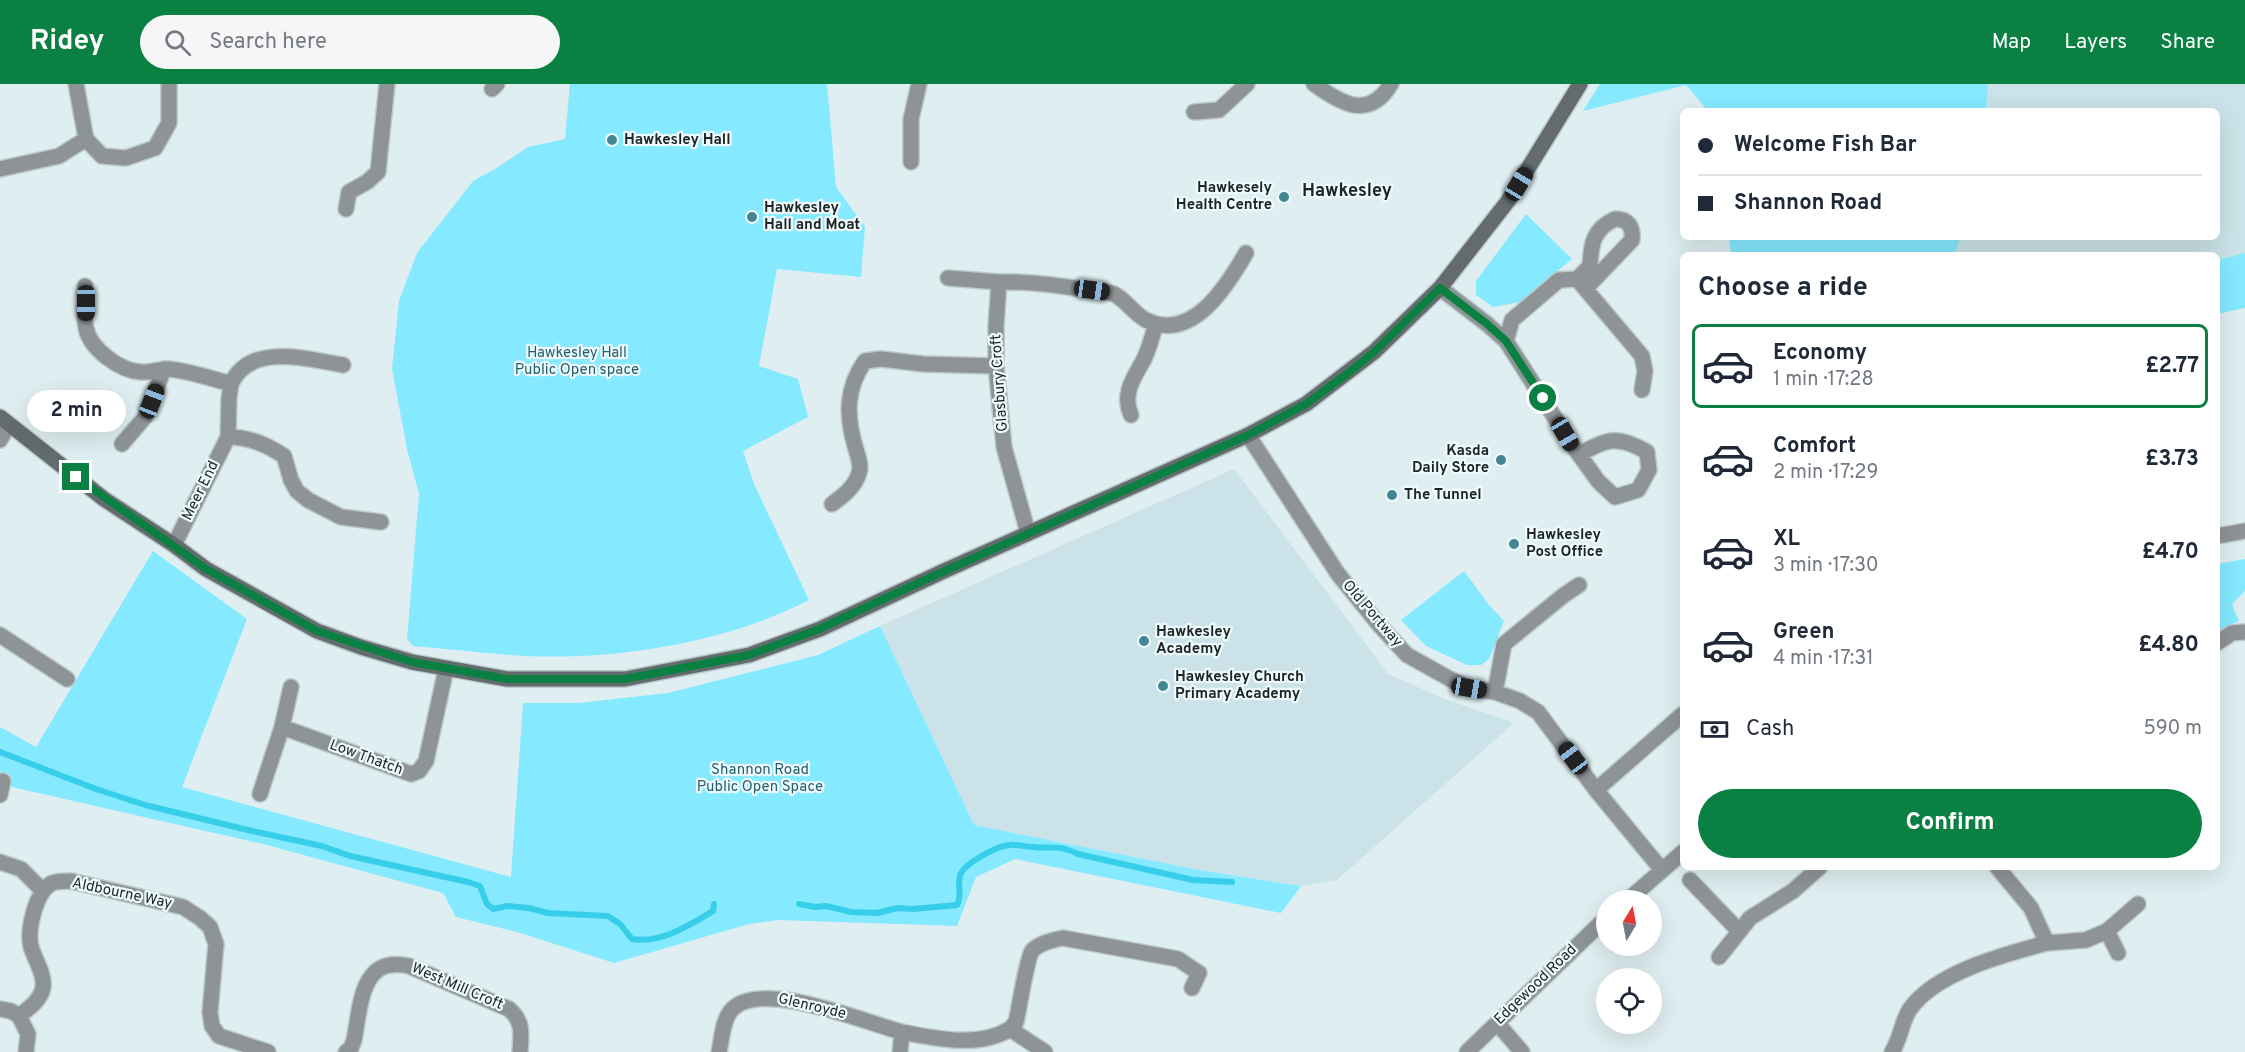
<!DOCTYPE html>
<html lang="en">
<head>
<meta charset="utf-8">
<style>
  :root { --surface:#fff; --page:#f6f6f7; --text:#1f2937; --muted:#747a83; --line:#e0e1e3; --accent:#0b8043 }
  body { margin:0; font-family:Overpass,sans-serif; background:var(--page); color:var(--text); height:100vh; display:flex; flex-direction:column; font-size:22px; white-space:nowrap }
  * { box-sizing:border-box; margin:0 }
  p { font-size:20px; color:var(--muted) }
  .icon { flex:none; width:33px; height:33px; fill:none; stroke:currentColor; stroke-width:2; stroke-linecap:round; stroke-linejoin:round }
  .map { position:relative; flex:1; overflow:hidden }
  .details { position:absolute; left:1680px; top:168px; width:540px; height:618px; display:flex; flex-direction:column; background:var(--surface); border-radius:9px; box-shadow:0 6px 24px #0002 }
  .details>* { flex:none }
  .banner { position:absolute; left:1680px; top:24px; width:540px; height:132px; border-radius:9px; box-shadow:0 6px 24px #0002; display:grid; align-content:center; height:132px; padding:0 18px; background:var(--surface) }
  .needle { width:39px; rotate:10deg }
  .buttons { position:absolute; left:1596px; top:806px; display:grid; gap:12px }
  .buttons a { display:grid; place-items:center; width:66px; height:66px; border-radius:50%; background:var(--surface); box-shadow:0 6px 24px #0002; font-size:30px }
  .end { position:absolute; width:27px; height:27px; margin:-14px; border:8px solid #0b8043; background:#fff; box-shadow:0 0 0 3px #fff }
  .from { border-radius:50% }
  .bubble { position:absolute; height:42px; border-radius:21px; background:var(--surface); box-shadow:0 6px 24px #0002; font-size:20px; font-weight:700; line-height:42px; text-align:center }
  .car { position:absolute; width:18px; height:36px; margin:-18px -9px; border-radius:8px; box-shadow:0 0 4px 2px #0007; background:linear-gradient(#222 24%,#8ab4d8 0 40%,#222 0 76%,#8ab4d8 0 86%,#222 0) }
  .banner b { display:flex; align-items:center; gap:21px; height:57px; font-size:22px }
  .banner b+b { border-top:2px solid var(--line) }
  .banner i { width:15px; height:15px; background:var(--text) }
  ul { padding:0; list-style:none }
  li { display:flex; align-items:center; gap:18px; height:84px; margin:0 12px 9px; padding:0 6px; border:3px solid transparent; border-radius:9px }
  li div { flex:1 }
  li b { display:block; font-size:22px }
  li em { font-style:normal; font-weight:700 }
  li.on { border-color:var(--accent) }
  li>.icon { width:54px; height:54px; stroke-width:1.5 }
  h2 { padding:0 18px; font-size:27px; line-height:72px }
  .pay { display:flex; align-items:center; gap:15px; height:66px; padding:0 18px; font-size:22px }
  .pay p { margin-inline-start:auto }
  .cta { display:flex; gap:12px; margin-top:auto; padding:12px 18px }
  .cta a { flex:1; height:69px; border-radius:36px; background:var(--accent); color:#fff; font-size:24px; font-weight:700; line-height:69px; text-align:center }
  header { display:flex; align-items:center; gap:36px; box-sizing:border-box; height:84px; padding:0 30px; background:var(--accent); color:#fff }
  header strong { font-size:28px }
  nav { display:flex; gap:33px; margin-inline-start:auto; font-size:21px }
  .search { width:420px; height:54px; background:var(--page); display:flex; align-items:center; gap:15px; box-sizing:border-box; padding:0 21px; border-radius:33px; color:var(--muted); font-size:22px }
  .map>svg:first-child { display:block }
  .built { fill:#cbe3e8 }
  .green { fill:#85e9ff }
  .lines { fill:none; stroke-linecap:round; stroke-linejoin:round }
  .stream { stroke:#37ceea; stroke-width:6 }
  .street-casing { stroke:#bcc9cc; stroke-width:18 }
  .secondary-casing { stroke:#bcc9cc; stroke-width:18 }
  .street { stroke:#8e9495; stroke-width:15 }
  .secondary { stroke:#636b6d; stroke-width:15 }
  .route { stroke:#0b8043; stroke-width:8 }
  .poi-dot { fill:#428694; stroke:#edfbfe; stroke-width:2 }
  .labels { text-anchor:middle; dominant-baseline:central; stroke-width:4.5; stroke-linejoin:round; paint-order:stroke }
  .poi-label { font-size:15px; font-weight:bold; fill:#1e2324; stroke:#edfbfe; text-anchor:start }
  .park-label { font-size:15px; fill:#26606c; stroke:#edfbfe }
  .street-label { font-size:15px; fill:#1e2324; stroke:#edfbfe }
  .quarter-label { font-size:18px; font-weight:bold; fill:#1e2324; stroke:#edfbfe }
</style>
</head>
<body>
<header>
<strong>Ridey</strong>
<div class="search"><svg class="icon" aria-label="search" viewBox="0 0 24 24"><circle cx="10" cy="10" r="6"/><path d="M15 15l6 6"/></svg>Search here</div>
<nav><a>Map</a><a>Layers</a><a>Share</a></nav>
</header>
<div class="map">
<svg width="2245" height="968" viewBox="0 0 2245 968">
  <rect width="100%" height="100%" fill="#dfeef1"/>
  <path class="built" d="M1981 0H2245V221L2217 226V171H1879L1889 153H2217V27H1965Z
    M1234 385 1388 590 1445 615 1514 639 1337 796 1301 802 1199 786 974 741 880 542Z"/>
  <path class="green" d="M570 0H827L836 103 865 143 861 193 777 185 759 282 798 295 808 333 743 367 754 400 809 516C728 558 618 576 526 572 489 570 451 565 413 562L407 555 419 410 407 365 392 285 399 217 417 169 473 97 495 85 528 63 565 55Z
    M1600 0H1988L1986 27H1708L1686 1 1583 27Z
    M1526 130 1572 175 1520 218 1493 223 1476 211V197Z
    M1729 153H1960L1955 171H1880V169L1879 171H1731Z
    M2245 169V224L2217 230V176Z
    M153 467 247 535 182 703 511 793 523 619H579L668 609 818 571 880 542 974 741 1199 786 1301 802 1281 829 1015 775 976 793 957 842 778 836 749 840 614 879 517 848 456 833 443 809 267 761 12 703 0 690V643L36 663Z
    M2245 475V507L2232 520 2239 537 2217 547V480Z
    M1464 487 1489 521 1504 537 1489 575 1481 581H1467L1426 562 1401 536Z"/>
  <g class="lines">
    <path class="stream" d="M0 668 96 705 145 721 252 747 322 762 350 772 468 798 480 802 487 820 493 825 507 822 529 824 548 829 608 832 620 840 632 855C660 860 690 841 713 827L714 820
      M799 820 815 823 826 822 851 828 877 829 898 824 913 825 957 821C963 811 956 799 961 789 966 779 997 762 1009 761 1017 760 1025 763 1033 763 1055 765 1056 760 1078 770L1193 796 1232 798"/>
    <g class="street-casing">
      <path id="street" d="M76 0 86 55 102 72 126 74 155 64 169 39V0
        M1314 0C1340 19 1369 37 1391 0
        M492 5 497 0
        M1194 28 1219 26 1247 0
        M911 78V35L919 0
        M0 85 59 72 86 55
        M346 125 349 108 367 98 378 88 387 0
        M948 194 999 198 996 242V282L1004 363 1028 449
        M1577 195 1590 182C1591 160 1593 145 1615 135 1629 135 1633 143 1632 156L1586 204
        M999 198C1029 197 1057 201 1087 206 1095 207 1106 207 1114 210 1126 216 1134 230 1146 236 1192 259 1227 202 1246 169
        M85 202C86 215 83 231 86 244 90 265 120 287 141 288 150 289 159 285 168 285 190 287 210 294 231 300L229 314 228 353 174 461
        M1440 204 1487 240 1506 257 1573 362 1598 397 1615 413 1638 406 1649 386 1647 368C1619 351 1606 354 1579 371
        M1506 257 1512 236 1559 196 1577 195 1642 272 1645 287 1642 306
        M231 300C250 258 307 275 343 281
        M1131 331C1122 310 1133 295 1143 277 1149 266 1152 252 1156 240
        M1248 351 1338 490 1381 543 1407 571 1450 595 1469 604 1495 608 1520 617 1538 628 1596 706 1662 786
        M228 353C250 353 267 361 284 372L291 396 297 407 308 416 341 433 381 438
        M0 356 8 342
        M122 360 145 333 164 285
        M832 420C843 412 855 403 859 389 862 381 857 370 855 362 846 331 846 304 865 277L881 275 923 280 996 282
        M2217 452 2245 447
        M0 551 67 595
        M2217 559 2232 549 2245 548
        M1495 608 1504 560 1564 511 1579 501
        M282 643 411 690 419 687 426 677 446 585
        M1596 706 1683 630
        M260 710 282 643 291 603
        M0 711 3 697
        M0 778 21 785 43 807
        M1690 796 1738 846
        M1628 816 1683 768
        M2107 847 2118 869
        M2047 859 2086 856 2107 847 2138 820
        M1719 873 1750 834 1793 807 1820 783
        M0 925 11 927 19 932
        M1497 939 1522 968
        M1010 945 1016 938C1019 925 1027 874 1032 867 1039 859 1053 856 1063 854L1178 875 1199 889 1192 904
        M26 968 28 950 19 932C29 924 40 917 43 904 45 890 35 876 31 863 27 847 35 808 52 799 58 797 65 797 71 797L183 823 200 834 210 843 216 860 210 928 212 942 219 952 268 968
        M346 968 351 964 354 956C361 922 360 871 409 882L509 925C524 938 521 950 520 968
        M719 968C722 955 722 939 730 928 756 892 866 939 902 948
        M900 968 902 948C937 955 979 964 1010 945L1045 968
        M1467 968 1606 834
        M1892 968C1901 954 1902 936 1910 925 1936 888 2006 870 2047 859L2031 824 1997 783"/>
    </g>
    <g class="secondary-casing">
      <path id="secondary" d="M0 333 104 415 174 461 206 485 317 547 361 563 412 578 507 595H625L749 571 820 545 944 487 1248 351 1306 320 1374 268 1440 204 1508 117 1580 0"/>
    </g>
    <use href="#street" class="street"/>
    <use href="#secondary" class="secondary"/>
  </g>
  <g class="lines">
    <path class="route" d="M76 393 206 485 317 547 412 578 507 595H625L749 571 819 545 927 495 1248 351 1306 320 1347 290 1374 268 1440 204 1487 240 1506 257 1543 314"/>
  </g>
  <g class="poi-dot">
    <circle cx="612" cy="56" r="6"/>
    <circle cx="1284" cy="113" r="6"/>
    <circle cx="752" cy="133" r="6"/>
    <circle cx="1501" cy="376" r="6"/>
    <circle cx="1392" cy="411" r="6"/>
    <circle cx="1514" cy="460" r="6"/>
    <circle cx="1144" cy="557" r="6"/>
    <circle cx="1163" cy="602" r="6"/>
  </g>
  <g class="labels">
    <g class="poi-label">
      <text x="624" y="56">Hawkesley Hall</text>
      <text x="1272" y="104" text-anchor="end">Hawkesely<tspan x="1272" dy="17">Health Centre</tspan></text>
      <text x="764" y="124">Hawkesley<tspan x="764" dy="17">Hall and Moat</tspan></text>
      <text x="1489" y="367" text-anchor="end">Kasda<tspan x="1489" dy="17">Daily Store</tspan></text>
      <text x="1404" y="411">The Tunnel</text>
      <text x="1526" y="451">Hawkesley<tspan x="1526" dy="17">Post Office</tspan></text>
      <text x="1156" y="548">Hawkesley<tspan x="1156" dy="17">Academy</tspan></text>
      <text x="1175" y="593">Hawkesley Church<tspan x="1175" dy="17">Primary Academy</tspan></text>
    </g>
    <g class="park-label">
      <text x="577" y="269">Hawkesley Hall<tspan x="577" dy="17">Public Open space</tspan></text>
      <text x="760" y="686">Shannon Road<tspan x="760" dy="17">Public Open Space</tspan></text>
    </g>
    <g class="street-label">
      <text transform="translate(1000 299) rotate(-94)">Glasbury Croft</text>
      <text transform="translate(201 407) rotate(-64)">Meer End</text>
      <text transform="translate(1372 530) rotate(49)">Old Portway</text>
      <text transform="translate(366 674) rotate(20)">Low Thatch</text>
      <text transform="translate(122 810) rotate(12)">Aldbourne Way</text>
      <text transform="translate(1536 901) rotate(-44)">Edgewood Road</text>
      <text transform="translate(457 903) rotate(23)">West Mill Croft</text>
      <text transform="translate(812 923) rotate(13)">Glenroyde</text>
    </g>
    <g class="quarter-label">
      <text x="1347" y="107">Hawkesley</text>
    </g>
  </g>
</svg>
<div class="buttons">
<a><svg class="needle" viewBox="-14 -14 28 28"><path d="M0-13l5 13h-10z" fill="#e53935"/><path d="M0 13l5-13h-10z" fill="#747a83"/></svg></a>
<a><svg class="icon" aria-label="locate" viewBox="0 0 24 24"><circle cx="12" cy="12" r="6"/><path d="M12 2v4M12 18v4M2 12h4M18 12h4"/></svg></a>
</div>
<i class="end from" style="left:1543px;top:314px"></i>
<i class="end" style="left:76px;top:393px"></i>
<div class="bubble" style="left:27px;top:306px;width:99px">2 min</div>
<i class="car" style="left:1519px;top:100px;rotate:31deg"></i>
<i class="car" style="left:1092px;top:206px;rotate:98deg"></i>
<i class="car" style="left:86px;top:219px;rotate:180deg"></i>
<i class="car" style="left:152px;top:317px;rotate:21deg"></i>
<i class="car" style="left:1565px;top:350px;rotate:150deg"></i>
<i class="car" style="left:1469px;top:604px;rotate:99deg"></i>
<i class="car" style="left:1573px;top:674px;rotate:323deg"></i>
<div class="banner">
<b><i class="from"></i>Welcome Fish Bar</b>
<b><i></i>Shannon Road</b>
</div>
<section class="details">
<h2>Choose a ride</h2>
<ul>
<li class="on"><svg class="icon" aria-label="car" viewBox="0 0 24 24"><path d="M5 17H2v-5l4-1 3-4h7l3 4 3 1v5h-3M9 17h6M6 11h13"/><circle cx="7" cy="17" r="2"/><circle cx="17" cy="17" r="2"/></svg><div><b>Economy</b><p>1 min · 17:28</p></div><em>£2.77</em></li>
<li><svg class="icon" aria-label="car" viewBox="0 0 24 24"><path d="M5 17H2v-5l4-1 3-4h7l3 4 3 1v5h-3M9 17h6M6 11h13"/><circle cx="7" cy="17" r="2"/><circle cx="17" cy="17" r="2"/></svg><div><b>Comfort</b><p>2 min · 17:29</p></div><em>£3.73</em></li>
<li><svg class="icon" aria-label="car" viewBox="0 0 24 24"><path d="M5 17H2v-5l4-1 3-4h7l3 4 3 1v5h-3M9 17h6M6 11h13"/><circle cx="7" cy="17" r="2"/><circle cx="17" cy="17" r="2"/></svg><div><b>XL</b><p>3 min · 17:30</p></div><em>£4.70</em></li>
<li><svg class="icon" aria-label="car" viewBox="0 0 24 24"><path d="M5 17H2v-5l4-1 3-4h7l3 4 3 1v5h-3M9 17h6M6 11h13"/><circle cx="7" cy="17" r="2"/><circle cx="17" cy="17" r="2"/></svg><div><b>Green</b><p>4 min · 17:31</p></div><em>£4.80</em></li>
</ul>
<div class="pay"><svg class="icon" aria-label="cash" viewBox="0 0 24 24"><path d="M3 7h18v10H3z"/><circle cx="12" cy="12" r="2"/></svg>Cash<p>590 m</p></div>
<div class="cta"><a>Confirm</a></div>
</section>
</div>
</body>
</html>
